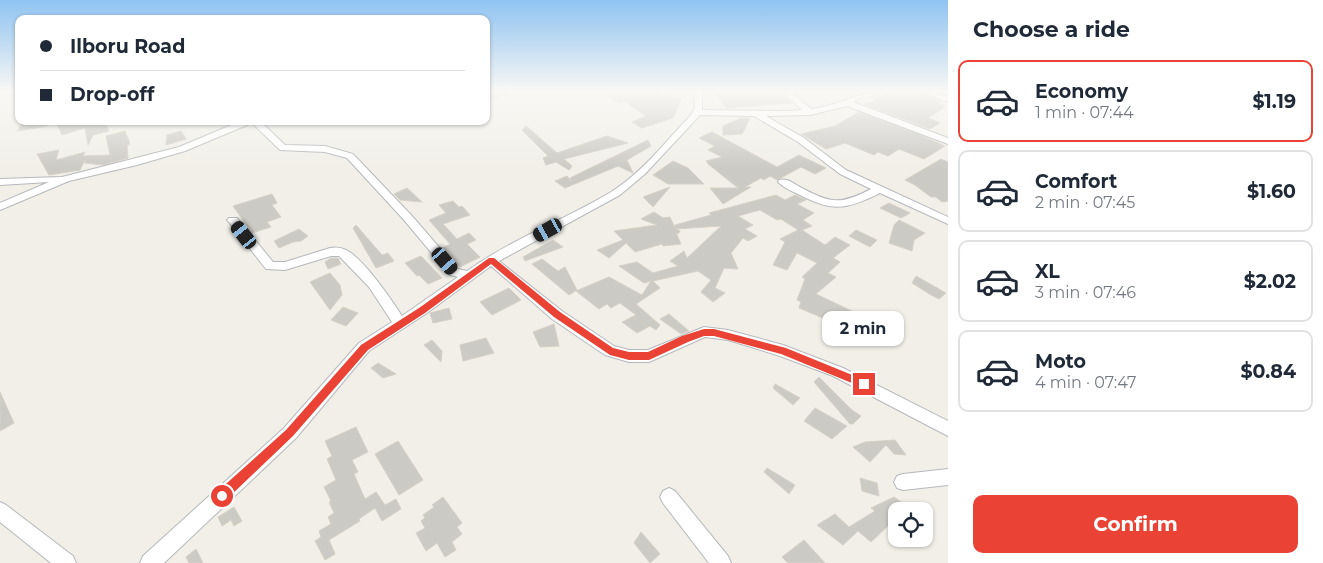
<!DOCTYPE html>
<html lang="en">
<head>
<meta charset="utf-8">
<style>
  :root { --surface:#fff; --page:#f6f6f7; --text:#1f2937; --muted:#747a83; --line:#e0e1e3; --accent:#ea4335 }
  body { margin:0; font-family:Montserrat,sans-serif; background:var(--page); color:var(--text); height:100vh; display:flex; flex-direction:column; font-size:19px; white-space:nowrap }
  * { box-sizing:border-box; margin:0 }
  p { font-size:16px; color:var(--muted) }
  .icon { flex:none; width:28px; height:28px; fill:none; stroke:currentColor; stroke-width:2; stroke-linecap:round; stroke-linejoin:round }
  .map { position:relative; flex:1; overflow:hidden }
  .sheet { display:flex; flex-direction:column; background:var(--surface); width:375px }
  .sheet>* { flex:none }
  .guide { position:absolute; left:15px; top:15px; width:475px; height:110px; border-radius:10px; box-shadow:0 1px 4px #0004; display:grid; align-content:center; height:110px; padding:0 25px; background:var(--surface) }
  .buttons { position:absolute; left:888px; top:502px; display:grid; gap:10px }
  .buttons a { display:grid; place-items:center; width:45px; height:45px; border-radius:10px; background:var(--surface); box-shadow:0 1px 4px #0004; font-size:25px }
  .end { position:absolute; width:22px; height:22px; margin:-11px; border:6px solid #ea4335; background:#fff; box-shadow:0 0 0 2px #fff }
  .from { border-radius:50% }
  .bubble { position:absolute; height:35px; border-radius:10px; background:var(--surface); box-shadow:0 1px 4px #0004; font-size:16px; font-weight:700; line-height:35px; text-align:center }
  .car { position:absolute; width:15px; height:30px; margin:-15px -8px; border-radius:6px; box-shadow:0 0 4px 1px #0007; background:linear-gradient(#222 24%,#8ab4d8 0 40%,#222 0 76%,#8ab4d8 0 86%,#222 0) }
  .guide b { display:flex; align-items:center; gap:18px; height:48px; font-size:19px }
  .guide b+b { border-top:1px solid var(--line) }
  .guide i { width:12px; height:12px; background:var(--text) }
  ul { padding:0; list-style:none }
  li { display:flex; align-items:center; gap:15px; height:82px; margin:0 10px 8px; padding:0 15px; border:2px solid var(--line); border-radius:10px }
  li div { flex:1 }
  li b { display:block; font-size:19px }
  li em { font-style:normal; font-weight:700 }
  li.active { border-color:var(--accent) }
  li>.icon { width:45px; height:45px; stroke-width:1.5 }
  h2 { padding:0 25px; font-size:22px; line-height:60px }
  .action { display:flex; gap:10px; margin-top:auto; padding:10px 25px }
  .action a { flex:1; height:58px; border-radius:10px; background:var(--accent); color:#fff; font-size:20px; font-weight:700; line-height:58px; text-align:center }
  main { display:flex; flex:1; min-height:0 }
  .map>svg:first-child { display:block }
  .building { fill:#cccac5; stroke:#d6d1c6 }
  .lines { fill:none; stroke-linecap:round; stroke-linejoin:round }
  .street-casing { stroke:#b5b8bc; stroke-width:2 }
  .street { fill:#fff; fill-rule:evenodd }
  .route { fill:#ea4335 }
</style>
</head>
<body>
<main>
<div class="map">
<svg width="948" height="563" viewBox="0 0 948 563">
  <rect width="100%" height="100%" fill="#f1efe8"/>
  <path class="building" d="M486 91H512L486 102Z
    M625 91H650L681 99 673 118 642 128 632 122 646 116 624 101 618 103 607 97Z
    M710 91H780L792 103 726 108 717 95Z
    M889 91H916L941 101 937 103 946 106 928 118 940 123 930 129 864 104 875 101 873 100 878 97 886 95Z
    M859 112 920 135 945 146 924 159 899 149 888 156 878 152 874 155 845 143 826 149 801 134 835 126Z
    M741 118H750L742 134 723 135V126Z
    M22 121H48V126L18 131Z
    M70 121H104L109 131 93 135 88 145 85 128 62 135 57 124Z
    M526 126 557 153 607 136 628 143 564 159 572 166 569 170 556 162 546 165 543 158 548 156 522 130Z
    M125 131 130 144 127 145 128 158 103 165 85 163V160L80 170 49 175 37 154 59 150 56 160 85 152 83 156 110 155 106 136Z
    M181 131 186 139 166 145 167 135Z
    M712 132 777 167 799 155 826 168 815 174 801 167 777 180 770 176 764 180 761 178 745 187H751L723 204 710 188H738L707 163H709L706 161 722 157 708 150 715 146 699 138Z
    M648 140 651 146 627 160 633 173 618 166 565 188 555 181 567 176 572 182 570 178Z
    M941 159 948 162V201L942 202 936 197H931L915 185 905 180Z
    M673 161 688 168 704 184H668L653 175Z
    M670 187 653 207 643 197Z
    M407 188 422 202 400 200 394 194Z
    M272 194 277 203 272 205 281 217 267 222 271 227 252 233 233 206Z
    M776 195 785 200 795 195 806 200 797 204 814 213 803 220 812 226 802 230 825 245 835 237 850 245 833 258 840 262 828 273 836 277 816 294 858 314 849 326 840 321 838 323 825 316 823 318 799 308 801 302 797 300 805 279 802 277 817 263 797 253 787 270 773 265 785 242 780 239 798 230 781 219 777 220 760 210 738 216 753 225 745 229 757 236 748 241 743 238 731 253 738 269 724 268 715 288 725 293 713 302 701 292 711 280 698 271 653 281 660 288 636 304 660 325 656 330 650 326 637 333 622 322 636 315 620 303 611 308 607 304 599 309 576 291 609 277 642 295 651 281 644 283 619 266 637 262 653 273 678 266 670 261 684 251 687 258 721 226 676 229 680 231 678 234 676 233 681 244 663 246 662 244 635 252 626 243 609 258 597 250 623 240 614 231 657 225 641 219 654 212 663 218 670 217 675 228V225L711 215 709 213Z
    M453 201 459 207 462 206 470 215 443 224 457 239 469 233 476 240 467 244 480 257 460 267 442 248 450 244 429 220 446 213 439 205Z
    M889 203 910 213 901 218 880 208Z
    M899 220 925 233 914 240 912 251 889 243 894 225Z
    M356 225 382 255 388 253 394 261 376 268 353 228Z
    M299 229 308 236 301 241 293 242 279 248 274 241Z
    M856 230 877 240 870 247 849 236Z
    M553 240 563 247 525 261 523 257Z
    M421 256 442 278 428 284 419 275 417 276 405 263Z
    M331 258H338L341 264 328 269 325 262Z
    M542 259 558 271 565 267 577 290 569 295 532 264Z
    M330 273 340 285 342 295 330 310 310 282Z
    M916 276 946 293 939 299 931 295 912 283Z
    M509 288 521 300 492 315 480 302Z
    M343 307 358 313 346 326 331 320Z
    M449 308 452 319 433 323 430 313Z
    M669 314 689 331 681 334 660 319Z
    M554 324 559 346 540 347 533 332Z
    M486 338 494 353 463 361 460 345Z
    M432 340 442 351 441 362 424 345Z
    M378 363 396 374 383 378 371 368Z
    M819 377 852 410 861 416 853 424H850L814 382Z
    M775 384 800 398 793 405 773 388Z
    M0 392 14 423 0 431Z
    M815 408 847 426 832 439 804 421Z
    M356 427 368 452 352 460 358 472 354 474 365 499 376 492 385 505 396 499 401 509 382 521 375 508 359 519 360 521 329 540 335 554 325 560 315 541 321 537 319 531 331 524 328 517 334 513 329 502 331 501 324 487 336 480 327 459 332 456 325 441Z
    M895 440 906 455 894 454 886 445 870 462 853 447 865 442Z
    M398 441 423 480 399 495 375 454Z
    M767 468 795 485 789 494 764 472Z
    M860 478 877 483 879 496 862 491Z
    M443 497 462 523 457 527 462 534 452 542 456 550 445 557 437 543 426 551 416 533 425 528 421 521 425 518 423 515 434 507 432 505Z
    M894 497 914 511H896V530L890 524 871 542 858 531 843 545 817 525 835 514 849 527 875 511 871 508Z
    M234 507 242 521 234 526 231 520 222 526 218 517Z
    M641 532 660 554 650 563 634 543Z
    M804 540 825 563H788L782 557Z
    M196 549 203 563H189L186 557Z"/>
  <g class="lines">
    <g class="street-casing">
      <path id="street" d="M694 91H702V110L787 111 802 110 782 91H790L811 109C838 106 859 91 887 91L886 93 861 98 853 102 948 138V144L847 106 810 115 766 116 804 138 846 170 948 217V224L880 193C846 210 832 212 798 194 791 191 783 187 778 182L779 180C786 178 792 182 798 186 830 203 839 206 871 189L840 174 798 142 754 116 700 115 645 174 620 195 499 261 562 311 614 346 629 350H648L704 327 728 330 783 345 843 368 948 421V436L833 376 780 356 728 340 705 337 649 362H629L605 355 552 319 491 266 427 313 369 351 296 438 164 563H140L143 556 284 428 359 343 392 322 369 287 339 256H331L285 270 266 269 229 222 227 220 229 218H237L273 262H285L330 248C336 247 340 247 346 250 363 258 391 299 402 316L458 277 450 275 404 220 347 158 325 152 280 150 252 123 185 151 137 165 69 181 0 210V203L49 182 0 185V179L62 177 179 147 241 121H260L285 145 325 146 353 154 412 216 458 269 467 271C512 239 564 220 611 192 642 173 666 141 691 115L695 108Z
        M918 91H929L948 97V102Z
        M948 469V485L903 490 897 488 894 482 897 476 903 474Z
        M669 488 675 491 728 556 731 563H709L663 503 660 497 663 491Z
        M0 502 6 505 73 556 76 563H51L0 522Z"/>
    </g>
    <use href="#street" class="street"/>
  </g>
  <linearGradient id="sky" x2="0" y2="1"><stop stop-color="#8fc3f1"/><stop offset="0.54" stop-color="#f9f8f5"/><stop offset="1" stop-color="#f9f8f5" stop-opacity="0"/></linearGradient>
  <rect width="948" height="169" fill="url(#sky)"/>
  <path class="route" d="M489 258H494L560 312 613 348 629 352H648L682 336 704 329H714L786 348 867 381 869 384 864 388 781 354 714 336H704L688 342 649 360H629L610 355 554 317 491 264 425 313 368 350 293 436 226 500 222 501 218 500 216 496 218 491 286 430 361 345 419 308Z"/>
</svg>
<div class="buttons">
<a><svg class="icon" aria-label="locate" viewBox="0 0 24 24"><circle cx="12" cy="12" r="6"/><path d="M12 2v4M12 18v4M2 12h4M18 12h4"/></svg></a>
</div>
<i class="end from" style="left:222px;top:496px"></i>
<i class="end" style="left:864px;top:384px"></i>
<div class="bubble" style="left:822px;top:311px;width:82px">2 min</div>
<i class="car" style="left:548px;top:230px;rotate:241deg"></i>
<i class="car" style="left:244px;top:235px;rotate:322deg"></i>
<i class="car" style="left:445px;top:261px;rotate:139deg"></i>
<div class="guide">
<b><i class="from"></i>Ilboru Road</b>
<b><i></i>Drop-off</b>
</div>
</div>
<section class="sheet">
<h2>Choose a ride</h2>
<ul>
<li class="active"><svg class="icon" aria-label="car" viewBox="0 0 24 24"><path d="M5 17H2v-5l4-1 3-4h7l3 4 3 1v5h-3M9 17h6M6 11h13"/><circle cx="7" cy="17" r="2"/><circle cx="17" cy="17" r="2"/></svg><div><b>Economy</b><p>1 min · 07:44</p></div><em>$1.19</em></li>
<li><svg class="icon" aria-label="car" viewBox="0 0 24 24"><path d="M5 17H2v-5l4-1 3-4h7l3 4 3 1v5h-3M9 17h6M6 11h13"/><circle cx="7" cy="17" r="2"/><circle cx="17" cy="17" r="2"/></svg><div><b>Comfort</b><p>2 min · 07:45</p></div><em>$1.60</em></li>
<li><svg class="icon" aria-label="car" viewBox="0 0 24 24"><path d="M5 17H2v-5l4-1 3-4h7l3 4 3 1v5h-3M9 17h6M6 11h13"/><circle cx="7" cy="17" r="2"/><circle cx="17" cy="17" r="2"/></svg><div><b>XL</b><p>3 min · 07:46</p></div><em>$2.02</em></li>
<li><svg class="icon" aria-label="car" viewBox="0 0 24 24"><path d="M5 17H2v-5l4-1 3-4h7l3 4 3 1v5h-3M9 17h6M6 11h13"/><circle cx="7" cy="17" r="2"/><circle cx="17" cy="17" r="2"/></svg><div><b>Moto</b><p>4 min · 07:47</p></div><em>$0.84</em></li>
</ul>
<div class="action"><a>Confirm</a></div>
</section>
</main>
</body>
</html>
